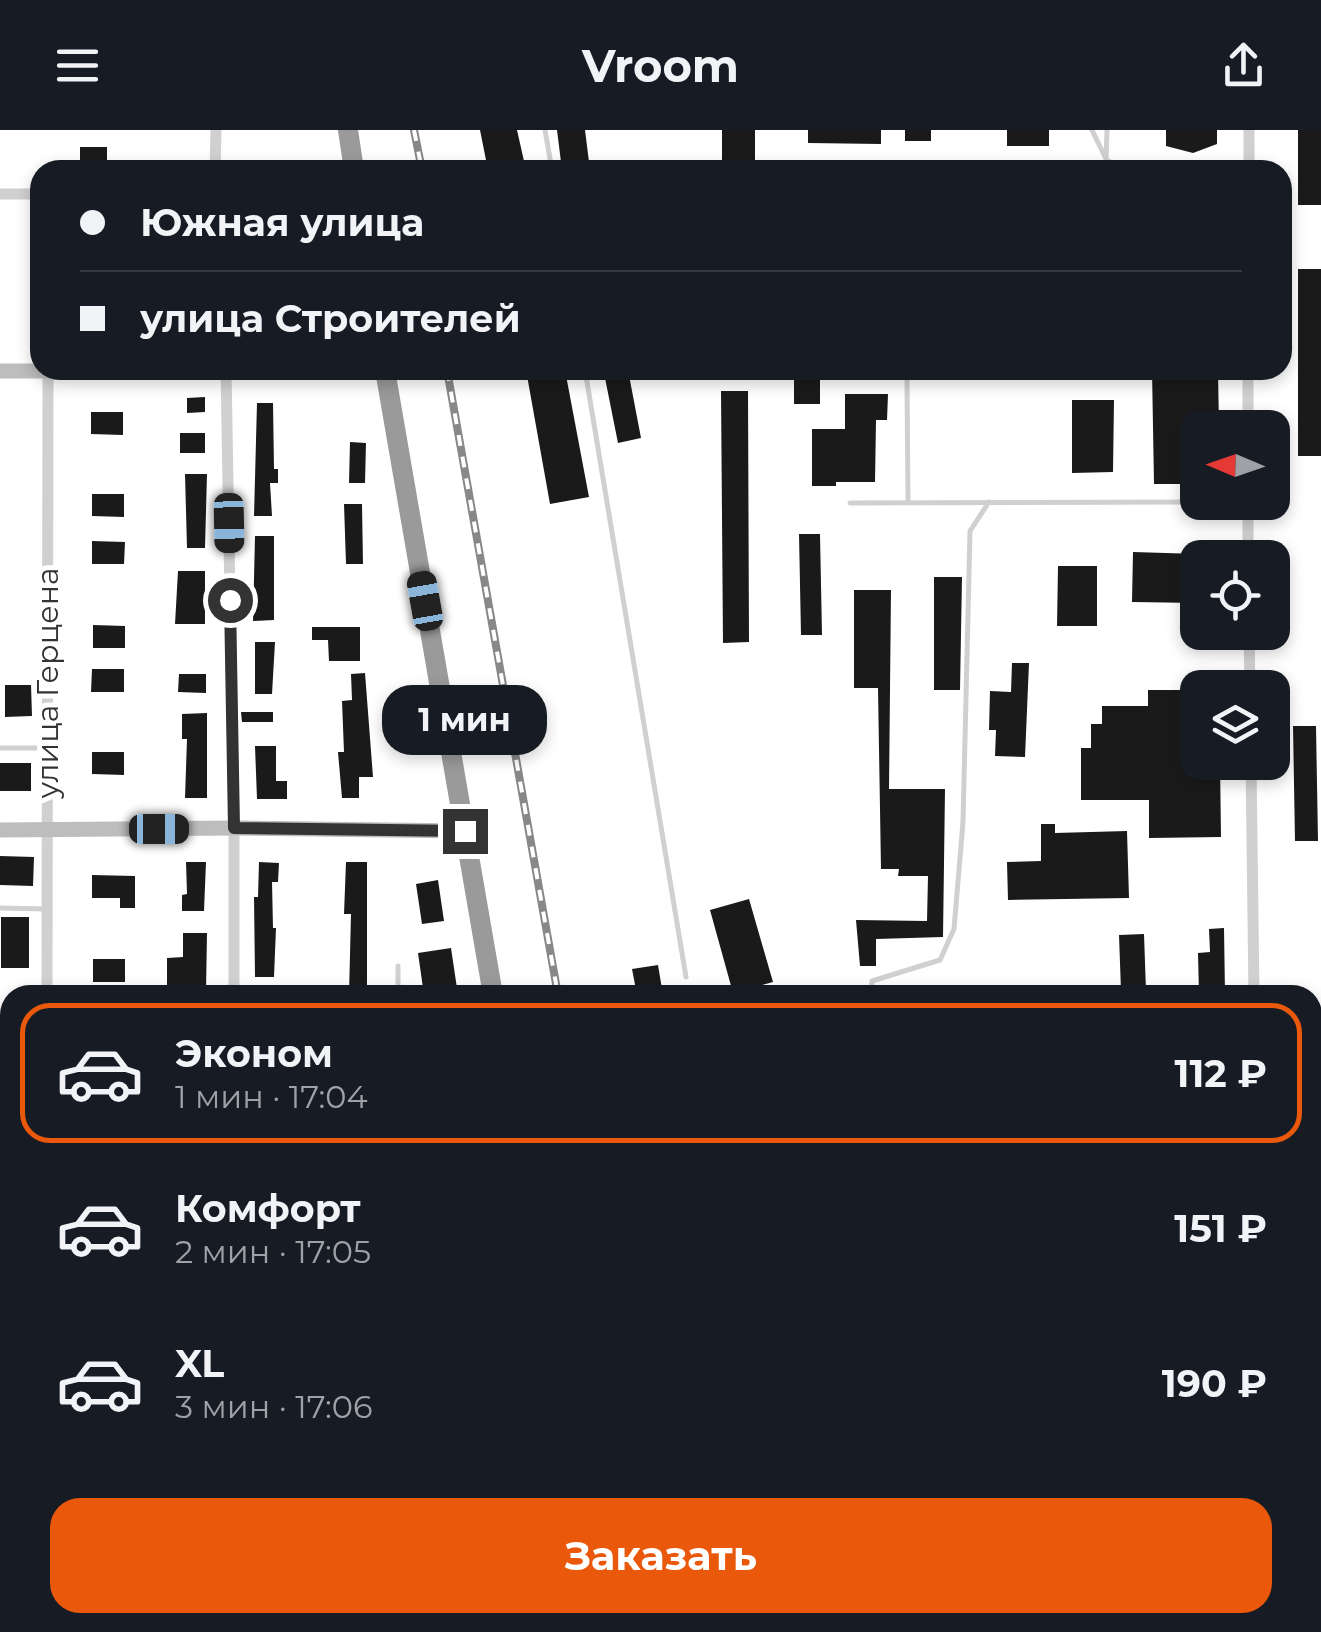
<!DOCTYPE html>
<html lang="ru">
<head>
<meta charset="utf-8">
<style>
  :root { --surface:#171b24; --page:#242831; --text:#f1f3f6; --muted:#9ea1a6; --line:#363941; --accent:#ea580c }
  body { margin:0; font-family:Montserrat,sans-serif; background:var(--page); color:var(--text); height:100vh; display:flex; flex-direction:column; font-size:38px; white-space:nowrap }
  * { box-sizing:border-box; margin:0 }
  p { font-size:32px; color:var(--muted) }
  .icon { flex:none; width:55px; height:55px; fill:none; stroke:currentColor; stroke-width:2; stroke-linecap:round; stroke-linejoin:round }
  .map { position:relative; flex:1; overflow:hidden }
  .sheet { position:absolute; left:0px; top:855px; width:1322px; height:648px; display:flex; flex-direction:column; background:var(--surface); border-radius:30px 30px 0 0; box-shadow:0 5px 15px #0003 }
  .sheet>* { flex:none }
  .banner { position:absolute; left:30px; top:30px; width:1262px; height:220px; border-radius:30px; box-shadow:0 5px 15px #0003; display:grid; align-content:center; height:220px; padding:0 50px; background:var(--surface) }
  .needle { width:65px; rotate:272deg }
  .fabs { position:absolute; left:1180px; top:280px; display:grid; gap:20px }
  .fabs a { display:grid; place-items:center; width:110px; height:110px; border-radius:20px; background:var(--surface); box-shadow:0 5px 15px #0003; font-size:50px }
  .end { position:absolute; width:45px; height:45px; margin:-22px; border:12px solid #333; background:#fff; box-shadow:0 0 0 5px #fff }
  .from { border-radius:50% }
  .bubble { position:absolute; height:70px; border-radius:30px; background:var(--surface); box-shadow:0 5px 15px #0003; font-size:32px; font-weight:700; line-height:70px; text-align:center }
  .car { position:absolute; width:30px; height:60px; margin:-30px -15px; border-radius:12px; box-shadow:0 0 8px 2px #0007; background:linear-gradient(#222 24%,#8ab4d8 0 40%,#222 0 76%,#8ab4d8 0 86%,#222 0) }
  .banner b { display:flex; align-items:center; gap:35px; height:95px; font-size:38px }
  .banner b+b { border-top:2px solid var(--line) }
  .banner i { width:25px; height:25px; background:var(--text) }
  ul { padding:18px 0 0; list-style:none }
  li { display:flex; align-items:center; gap:30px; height:140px; margin:0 20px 15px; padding:0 30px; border:5px solid transparent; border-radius:30px }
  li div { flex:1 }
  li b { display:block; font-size:38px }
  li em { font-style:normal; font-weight:700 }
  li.active { border-color:var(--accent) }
  li>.icon { width:90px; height:90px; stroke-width:1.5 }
  .primary-button { display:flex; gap:20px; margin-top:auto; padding:20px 50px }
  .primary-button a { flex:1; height:115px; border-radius:30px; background:var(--accent); color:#fff; font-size:40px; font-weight:700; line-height:115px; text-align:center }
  header { display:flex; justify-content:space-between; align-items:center; height:130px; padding:0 50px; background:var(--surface); font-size:45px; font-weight:700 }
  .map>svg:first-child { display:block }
  .building { fill:#1a1a1a }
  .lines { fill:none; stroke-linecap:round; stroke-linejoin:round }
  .lane { stroke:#d0d0d0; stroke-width:5 }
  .street { stroke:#d0d0d0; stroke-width:11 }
  .secondary { stroke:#bdbdbd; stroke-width:15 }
  .highway { stroke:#9a9a9a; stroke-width:20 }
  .rail-casing { stroke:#888; stroke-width:8 }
  .rail { stroke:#fff; stroke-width:4; stroke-dasharray:11; stroke-linecap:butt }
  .route { stroke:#333; stroke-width:12 }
  .labels { text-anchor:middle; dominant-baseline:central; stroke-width:10; stroke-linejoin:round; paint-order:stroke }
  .street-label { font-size:30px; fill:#333; stroke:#fff }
</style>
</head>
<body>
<header><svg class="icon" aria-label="menu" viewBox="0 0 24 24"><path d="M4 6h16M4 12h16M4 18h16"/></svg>Vroom<svg class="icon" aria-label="share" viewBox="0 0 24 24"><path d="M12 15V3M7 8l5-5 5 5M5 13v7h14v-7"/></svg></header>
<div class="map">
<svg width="1321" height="1502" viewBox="0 0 1321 1502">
  <rect width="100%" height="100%" fill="#fff"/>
  <path class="building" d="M480 0H517L526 40H488Z
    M557 0H585L590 40H562Z
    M722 0H755V40H722Z
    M808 0H881V14L808 13Z
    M905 0H931V11H905Z
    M1007 0H1049V16H1007Z
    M1166 0H1217V14L1193 23 1166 16Z
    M1298 0H1321V75H1298Z
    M80 17H107V37H80Z
    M1298 139H1321V326H1298Z
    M526 240H565L589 367 550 374Z
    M620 240H628L641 308 618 313 604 243Z
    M794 240H820V274H794Z
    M1152 240H1218L1219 298H1198V354H1154Z
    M721 261H748L749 512 723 513Z
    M845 264H888L887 290H876L875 352H836V356H812V299H845Z
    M205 267V282L187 283V268Z
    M1072 270H1114L1113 342 1072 343Z
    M257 273H273L274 339H278V353H270L272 386H254Z
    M91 282H123V305L91 304Z
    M180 303H205V323H180Z
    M350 312 366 313 365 353H349Z
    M185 344H207L205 418H187Z
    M92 364H124V387L92 386Z
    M344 374H362L363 434H346Z
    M799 404H820L822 505H801Z
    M255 406H274V490L253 491Z
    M92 411 125 412 124 434H92Z
    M1133 422 1198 424V473L1132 472Z
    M1058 436H1097V496H1057Z
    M178 441H205V494H175Z
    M934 447H962L960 560H934Z
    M854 460H891L889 659H945L943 807 876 809V836H860L856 790 927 791 928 746H898L899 739H881L878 558H854Z
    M93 495 125 496V518H93Z
    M312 497H360V531H329L328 510H312Z
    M255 512H275L272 564H255Z
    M1012 533H1029L1025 627 995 626 996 600H989L990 561 1011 562Z
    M92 539H124V562H91Z
    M365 543 373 647H359V668H342L338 622H344L342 571 352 570 351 544Z
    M179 544H206V563L178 562Z
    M5 555H31L32 586 5 587Z
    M1148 560H1198V632H1220L1221 707 1149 708V670H1081V618H1091V594H1102V576H1148Z
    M241 582H273V592H242Z
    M207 583V668H185L187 609H182V584Z
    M1293 596H1316L1318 711H1295Z
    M255 616H276V651H287V669H257Z
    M92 622H124V645L92 644Z
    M0 633H31V661H0Z
    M1041 694H1055V703L1127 701 1129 768 1008 770 1007 732 1041 731Z
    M0 726 34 727 33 756 0 755Z
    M186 732H206L204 781H182V765L187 764Z
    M259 732 279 733 278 752H272L273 798H276L274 847H255L254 767H258Z
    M346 732H367V865H349L351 784H344Z
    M92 745 135 746V778H120V768H92Z
    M438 750 444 791 422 794 416 754Z
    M749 769 773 852 733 863 710 780Z
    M1 787H29V838H1Z
    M1224 798 1225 865H1199L1198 823 1210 822 1209 799Z
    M183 803H207L206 862H167V828L183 827Z
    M1144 804 1146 861H1121L1119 805Z
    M451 818 458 865H424L418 823Z
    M93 829H125V852H93Z
    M658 835 663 865H637L632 839Z"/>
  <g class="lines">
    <path class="lane" d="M545 0 552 40
      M1092 0 1106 29
      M1107 0 1106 30 1126 40
      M585 240 686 847
      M903 240 907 250 908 373
      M850 373 1198 372
      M0 618H46
      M0 778 46 779
      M398 865V836
      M871 865 872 851 940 830 954 799 963 692 970 401 989 372"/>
    <path class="street" d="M215 40 216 0
      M1249 40V0
      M0 64H40
      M226 240 234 698V865
      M1248 298V240
      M1248 372V428
      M1249 502 1250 558
      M1251 632 1254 865
      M47 865 48 241
      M0 1330H10
      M0 1496 230 1497 375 1492"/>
    <path class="secondary" d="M0 241H385
      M0 700 234 698 465 701
      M0 1158H10"/>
    <path class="highway" d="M348 0 354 40
      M385 240 493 865
      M555 1502 556 1492"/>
    <g class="rail-casing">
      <path id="rail" d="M414 0 422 40
        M447 240 558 865
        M707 1492 709 1502
        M600 1502 601 1492"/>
    </g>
    <use href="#rail" class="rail"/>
  </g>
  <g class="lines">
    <path class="route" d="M230 470 234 698 465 701"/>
  </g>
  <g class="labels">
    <g class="street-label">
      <text transform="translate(47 553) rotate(-90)">улица Герцена</text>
    </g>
  </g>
</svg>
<div class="fabs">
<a><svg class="needle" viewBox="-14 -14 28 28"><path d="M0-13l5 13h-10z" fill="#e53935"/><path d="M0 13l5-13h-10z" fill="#9ea1a6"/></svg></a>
<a><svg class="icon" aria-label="locate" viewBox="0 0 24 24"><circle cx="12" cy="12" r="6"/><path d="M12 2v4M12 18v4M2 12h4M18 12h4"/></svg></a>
<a><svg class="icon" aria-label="layers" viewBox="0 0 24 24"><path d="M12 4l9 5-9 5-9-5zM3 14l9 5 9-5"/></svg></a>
</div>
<i class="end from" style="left:230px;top:470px"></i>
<i class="end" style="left:465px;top:701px"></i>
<div class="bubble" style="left:382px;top:555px;width:165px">1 мин</div>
<i class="car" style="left:229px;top:393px;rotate:179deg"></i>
<i class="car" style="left:425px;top:471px;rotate:350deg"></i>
<i class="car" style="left:159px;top:699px;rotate:90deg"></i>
<div class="banner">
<b><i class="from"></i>Южная улица</b>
<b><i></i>улица Строителей</b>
</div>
<section class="sheet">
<ul>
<li class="active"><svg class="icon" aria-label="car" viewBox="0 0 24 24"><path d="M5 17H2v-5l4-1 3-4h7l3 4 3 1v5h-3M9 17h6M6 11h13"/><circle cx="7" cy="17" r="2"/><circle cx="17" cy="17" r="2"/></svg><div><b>Эконом</b><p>1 мин · 17:04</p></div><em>112 ₽</em></li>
<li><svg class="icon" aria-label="car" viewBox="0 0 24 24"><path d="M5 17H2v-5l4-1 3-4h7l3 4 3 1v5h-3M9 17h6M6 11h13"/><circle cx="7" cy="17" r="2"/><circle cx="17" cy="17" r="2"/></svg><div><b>Комфорт</b><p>2 мин · 17:05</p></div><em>151 ₽</em></li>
<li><svg class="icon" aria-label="car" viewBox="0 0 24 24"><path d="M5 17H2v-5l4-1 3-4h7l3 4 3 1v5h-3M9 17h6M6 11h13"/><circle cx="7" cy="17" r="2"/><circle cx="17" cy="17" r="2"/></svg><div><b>XL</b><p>3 мин · 17:06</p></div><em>190 ₽</em></li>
</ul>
<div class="primary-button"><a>Заказать</a></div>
</section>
</div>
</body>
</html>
